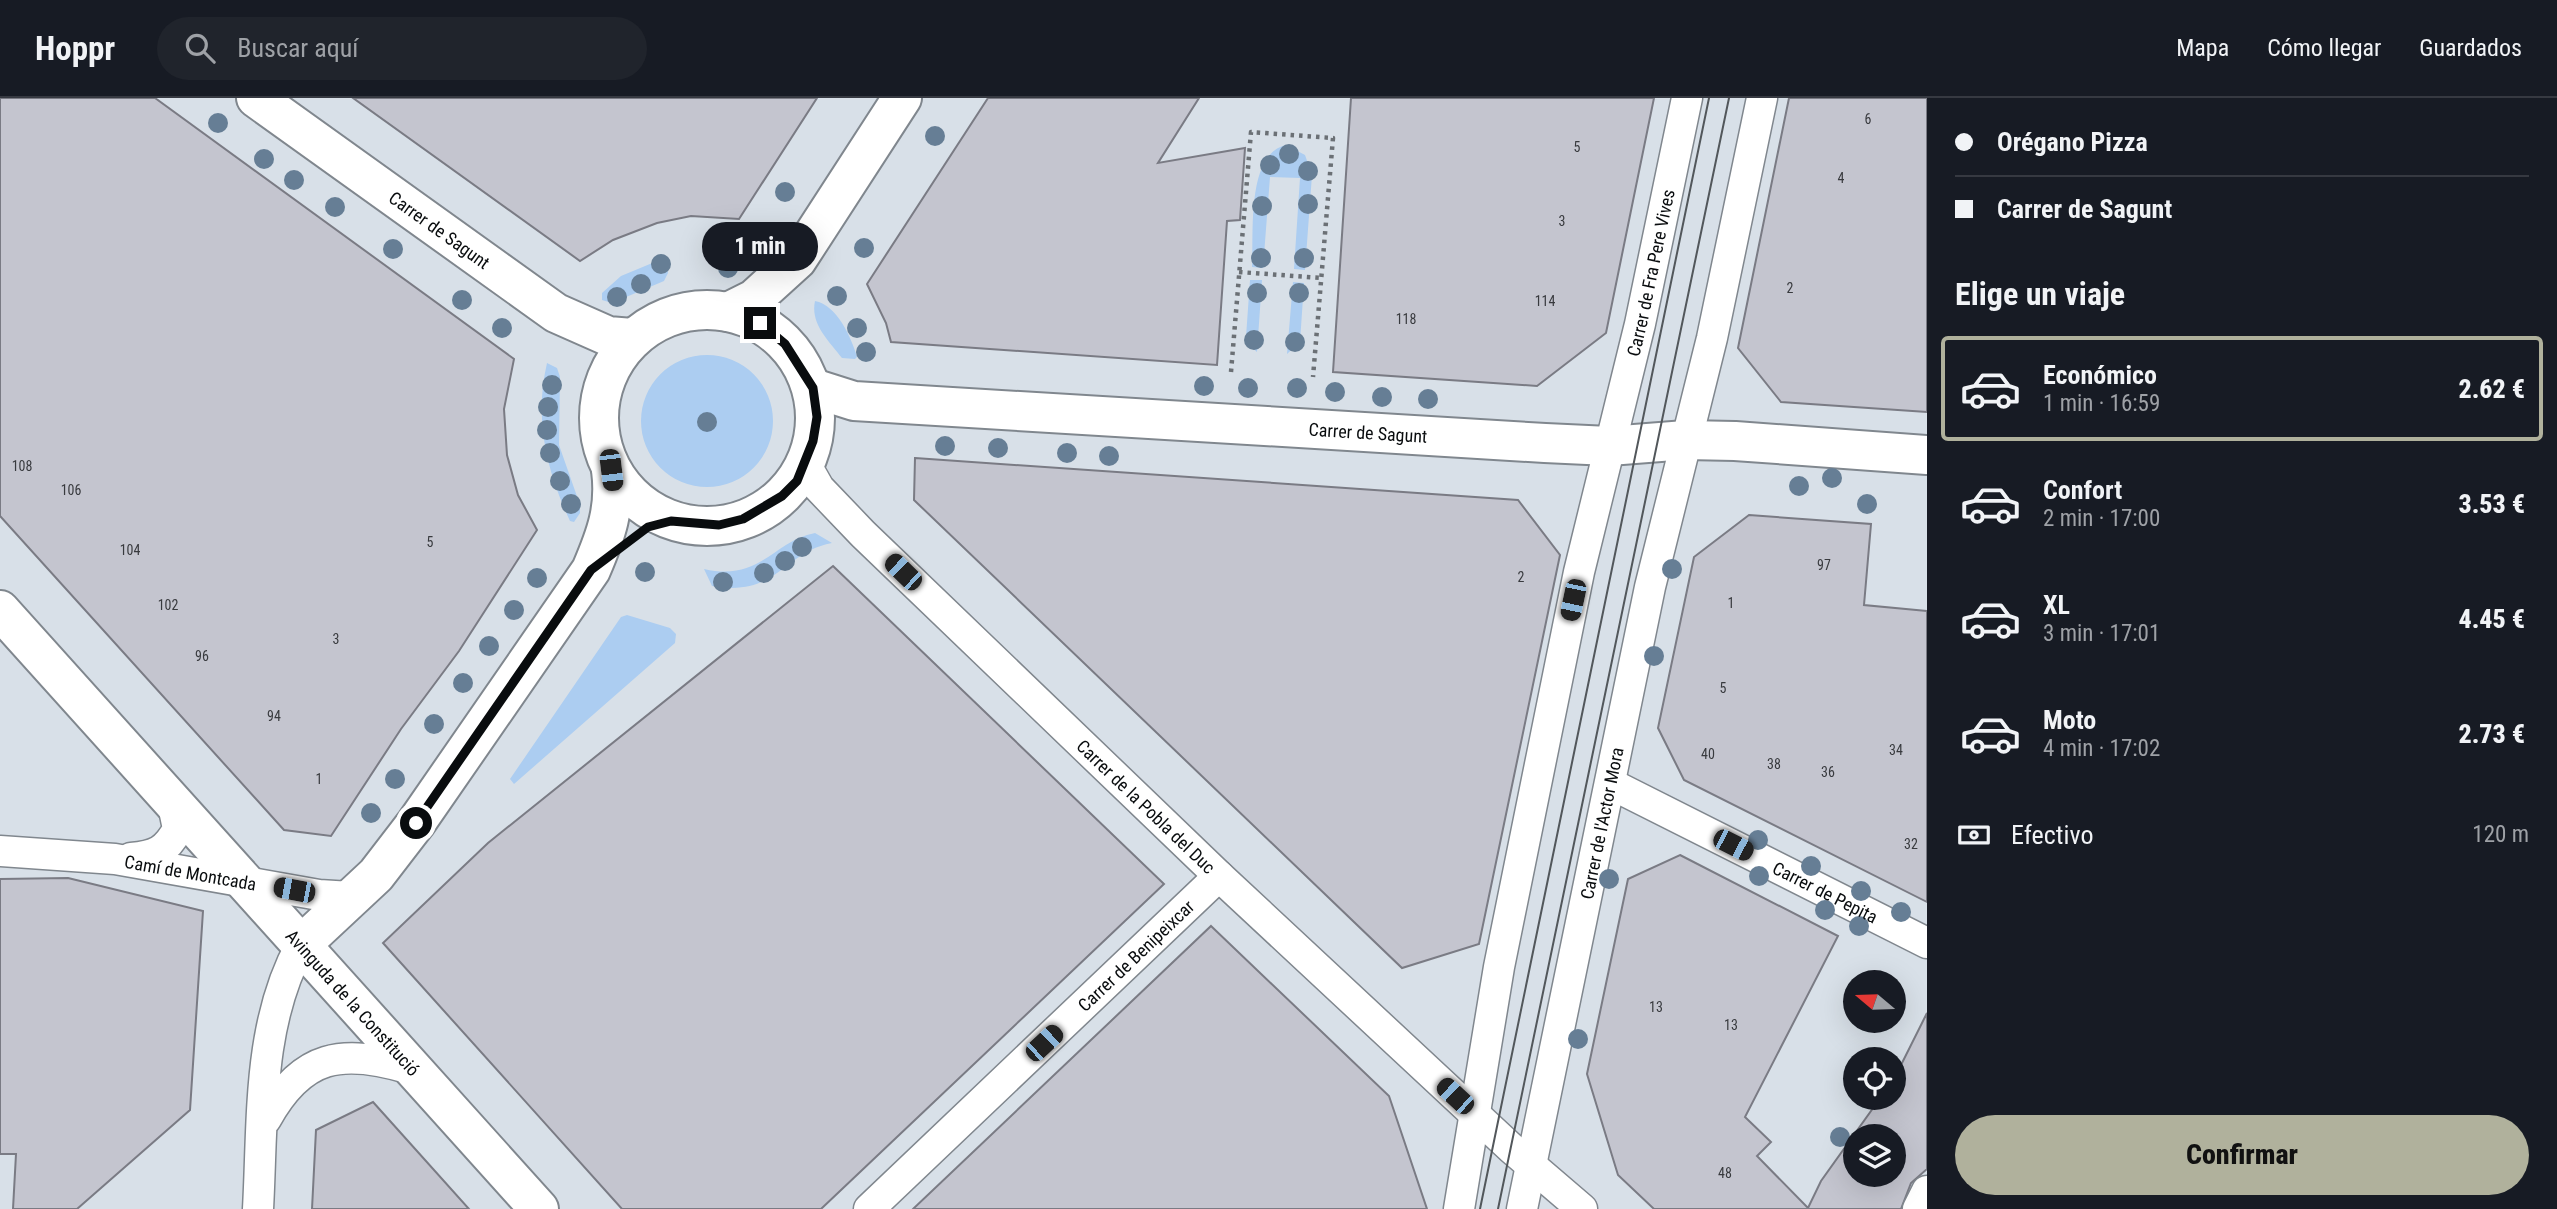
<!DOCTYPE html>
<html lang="es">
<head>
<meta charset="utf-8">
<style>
  :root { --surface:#171b24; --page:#20242c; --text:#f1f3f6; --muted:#9ea1a6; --line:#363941; --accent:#b0b19c }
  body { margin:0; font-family:"Roboto Condensed",sans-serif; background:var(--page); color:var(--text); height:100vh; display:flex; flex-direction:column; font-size:26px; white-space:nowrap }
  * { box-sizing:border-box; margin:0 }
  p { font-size:23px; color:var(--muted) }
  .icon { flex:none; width:38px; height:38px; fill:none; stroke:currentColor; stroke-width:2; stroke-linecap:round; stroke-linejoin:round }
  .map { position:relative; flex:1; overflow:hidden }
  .side { display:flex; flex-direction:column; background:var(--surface); width:630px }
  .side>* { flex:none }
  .banner { display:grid; align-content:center; height:154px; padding:0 28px; background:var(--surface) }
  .needle { width:46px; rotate:289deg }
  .controls { position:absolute; left:1843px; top:872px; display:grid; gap:14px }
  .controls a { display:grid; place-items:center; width:63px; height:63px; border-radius:50%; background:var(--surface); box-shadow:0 7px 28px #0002; font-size:35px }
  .end { position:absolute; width:32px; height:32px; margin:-16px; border:9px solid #090c0e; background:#fff; box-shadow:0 0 0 4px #fff }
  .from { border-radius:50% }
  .bubble { position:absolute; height:49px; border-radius:24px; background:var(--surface); box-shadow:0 7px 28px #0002; font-size:23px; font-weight:800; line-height:49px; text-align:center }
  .car { position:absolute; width:21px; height:42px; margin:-21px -10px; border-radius:9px; box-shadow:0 0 5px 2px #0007; background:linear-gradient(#222 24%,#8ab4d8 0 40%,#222 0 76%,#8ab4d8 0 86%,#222 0) }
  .banner b { display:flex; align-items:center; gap:24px; height:66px; font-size:26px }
  .banner b+b { border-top:2px solid var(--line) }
  .banner i { width:18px; height:18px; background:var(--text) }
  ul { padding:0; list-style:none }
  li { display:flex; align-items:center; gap:21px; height:105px; margin:0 14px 10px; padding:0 14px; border:4px solid transparent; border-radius:7px }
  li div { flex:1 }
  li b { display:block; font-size:26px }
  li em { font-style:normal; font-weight:800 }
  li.selected { border-color:var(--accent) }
  li>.icon { width:63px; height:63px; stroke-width:1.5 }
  h2 { padding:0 28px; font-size:32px; line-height:84px }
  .pay { display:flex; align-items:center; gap:18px; height:77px; padding:0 28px; font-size:26px }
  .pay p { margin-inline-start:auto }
  .action { display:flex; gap:14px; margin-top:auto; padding:14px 28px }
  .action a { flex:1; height:80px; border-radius:42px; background:var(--accent); color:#111; font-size:28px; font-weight:800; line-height:80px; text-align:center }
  header { display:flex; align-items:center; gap:42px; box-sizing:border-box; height:98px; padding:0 35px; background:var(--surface); border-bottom:2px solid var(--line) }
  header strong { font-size:33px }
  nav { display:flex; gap:38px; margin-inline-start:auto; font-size:24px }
  .search { width:490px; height:63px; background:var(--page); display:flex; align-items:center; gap:18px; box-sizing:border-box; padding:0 24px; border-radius:38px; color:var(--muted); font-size:26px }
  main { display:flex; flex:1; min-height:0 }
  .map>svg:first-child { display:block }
  .green { fill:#accdf1 }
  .building { fill:#c4c5cf; stroke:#7a7b84; stroke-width:2; fill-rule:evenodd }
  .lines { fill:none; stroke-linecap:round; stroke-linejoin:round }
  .street-casing { stroke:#80878e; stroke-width:33 }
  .secondary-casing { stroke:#80878e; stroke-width:42 }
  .path { stroke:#6b7075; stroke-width:4.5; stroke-dasharray:3.5 5; stroke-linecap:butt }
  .street { stroke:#fff; stroke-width:30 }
  .secondary { stroke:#fff; stroke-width:38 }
  .tram { stroke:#52575b; stroke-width:2 }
  .tree { fill:#667e95 }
  .route { stroke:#090c0e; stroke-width:9 }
  .labels { text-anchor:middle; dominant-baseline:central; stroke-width:5; stroke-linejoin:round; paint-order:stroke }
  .number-label { font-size:14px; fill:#383a3e }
  .street-label { font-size:18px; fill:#090c0e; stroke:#e5edf6 }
</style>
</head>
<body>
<header>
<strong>Hoppr</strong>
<div class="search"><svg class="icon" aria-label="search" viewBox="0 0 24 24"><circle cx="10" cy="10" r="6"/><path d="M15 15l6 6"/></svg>Buscar aquí</div>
<nav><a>Mapa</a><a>Cómo llegar</a><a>Guardados</a></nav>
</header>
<main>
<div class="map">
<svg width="1927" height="1111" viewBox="0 0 1927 1111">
  <rect width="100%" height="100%" fill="#d8e0e8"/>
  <path class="green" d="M1286 47 1305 57 1312 77 1305 172 1294 171 1300 80 1270 79 1263 170 1252 169C1254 135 1246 56 1286 47Z
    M662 161 666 163 668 175 664 183 612 205 602 202V195L621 178Z
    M1250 182H1262L1257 254 1248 246 1246 239Z
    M1293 184 1304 185 1300 244 1287 256Z
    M815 203C837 207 851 239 857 259L855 261 842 260C829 243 810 226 815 203Z
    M641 323a66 66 0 1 1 132 0a66 66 0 1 1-132 0Z
    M547 265 557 270 560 279 559 347 580 407V415L574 424 570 423C546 371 534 321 547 265Z
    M815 435 832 445C783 454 777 500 712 488L704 471C761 484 773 443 815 435Z
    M627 517 670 530 676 536 675 545 514 686 510 681 621 519Z"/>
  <path class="building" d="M0 0H155L514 261 504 311 507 357 518 397 537 432 459 553 401 631 331 738 284 732 0 418Z
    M353 0H817L739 121 691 118 657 125 613 142 580 163Z
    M988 0H1199L1158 65 1245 50 1240 122 1227 123 1217 267 891 244 886 225 867 186Z
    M1351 0H1654L1606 235 1537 288 1333 274Z
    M1789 0H1927V314L1781 304 1738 250Z
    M915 360 1518 402 1560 457 1479 846 1402 870 914 402Z
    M1749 417 1871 426 1864 507 1927 513V804L1684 682 1658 630 1694 459Z
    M833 468 1164 786 821 1111H622L383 845 488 745Z
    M1680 757 1838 838 1745 1019 1771 1044 1757 1058 1808 1110 1821 1083 1881 999H1894V981L1927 915V1071L1911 1085 1901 1111H1654L1618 1077 1587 976 1628 781ZM1855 1038H1894V1076H1855Z
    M68 780 203 813 190 1012 77 1111H13L16 1056H0V781Z
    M1211 828 1389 998 1427 1111H913Z
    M373 1004 469 1111H312L316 1032Z"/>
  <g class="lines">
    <g class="street-casing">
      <g id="street">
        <path id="s1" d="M806 367 819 390 863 436 1219 778 1511 1050 1582 1111"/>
        <path id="s2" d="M1611 686 1927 845"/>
        <path id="s3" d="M0 753 115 761 319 797 351 799"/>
        <path d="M131 760C156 758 166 753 178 731L172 702"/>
        <path d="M266 1021C302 956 342 950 411 971"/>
        <path d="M258 1111C263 1022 257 927 301 847"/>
        <path id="s4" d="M869 1111 1219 778"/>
        <path id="s5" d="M1459 1111 1499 869 1579 474 1640 226 1687 0"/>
        <path id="s6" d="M1522 1111 1650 489 1712 240 1762 0"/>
        <path d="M1918 1111 1927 1093"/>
      </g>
    </g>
    <g class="secondary-casing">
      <g id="secondary">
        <path id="s7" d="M256 0 556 215 608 238 632 240"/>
        <circle cx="707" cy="320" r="108"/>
        <path d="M728 214 754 201 797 162 902 0"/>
        <path id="s8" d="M813 290 854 303 1545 345 1609 348 1686 342 1735 343 1927 357"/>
        <path id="s9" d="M0 512 539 1111"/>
        <path d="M301 847 376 777 416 725 591 472C606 437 616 410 611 372"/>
      </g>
    </g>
    <path class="path" d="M1239 174 1321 180
      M1231 274 1251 34 1333 40 1313 279"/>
    <use href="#street" class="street"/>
    <use href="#secondary" class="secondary"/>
    <path class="tram" d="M1480 1111 1709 0
      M1498 1111 1729 0"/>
  </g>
  <g class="tree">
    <circle cx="218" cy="25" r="10"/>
    <circle cx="935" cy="38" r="10"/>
    <circle cx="1289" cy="56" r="10"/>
    <circle cx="264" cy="61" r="10"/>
    <circle cx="1270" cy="67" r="10"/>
    <circle cx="1308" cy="73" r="10"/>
    <circle cx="294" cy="82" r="10"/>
    <circle cx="785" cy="94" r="10"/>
    <circle cx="1308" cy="106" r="10"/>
    <circle cx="1262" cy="108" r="10"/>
    <circle cx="335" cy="109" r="10"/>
    <circle cx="864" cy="150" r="10"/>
    <circle cx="393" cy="151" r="10"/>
    <circle cx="1261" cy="160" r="10"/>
    <circle cx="1304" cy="160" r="10"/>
    <circle cx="661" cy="166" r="10"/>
    <circle cx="728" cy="170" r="10"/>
    <circle cx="641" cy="186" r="10"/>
    <circle cx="1257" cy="195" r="10"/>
    <circle cx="1299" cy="195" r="10"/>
    <circle cx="837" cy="198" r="10"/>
    <circle cx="617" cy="199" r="10"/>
    <circle cx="462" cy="202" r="10"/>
    <circle cx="502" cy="230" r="10"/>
    <circle cx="857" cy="230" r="10"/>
    <circle cx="1254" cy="242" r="10"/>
    <circle cx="1295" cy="244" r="10"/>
    <circle cx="866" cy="254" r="10"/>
    <circle cx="552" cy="287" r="10"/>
    <circle cx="1204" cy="288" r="10"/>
    <circle cx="1248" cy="290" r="10"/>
    <circle cx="1297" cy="290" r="10"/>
    <circle cx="1335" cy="294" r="10"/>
    <circle cx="1382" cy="299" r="10"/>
    <circle cx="1428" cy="301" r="10"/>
    <circle cx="548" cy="309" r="10"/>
    <circle cx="707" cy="324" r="10"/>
    <circle cx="547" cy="332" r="10"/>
    <circle cx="945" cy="348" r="10"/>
    <circle cx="998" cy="350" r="10"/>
    <circle cx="550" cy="355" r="10"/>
    <circle cx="1067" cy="355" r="10"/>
    <circle cx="1109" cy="358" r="10"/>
    <circle cx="1832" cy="380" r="10"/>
    <circle cx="560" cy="383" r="10"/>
    <circle cx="1799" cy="388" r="10"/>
    <circle cx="571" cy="406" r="10"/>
    <circle cx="1867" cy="406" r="10"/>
    <circle cx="802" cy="449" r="10"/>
    <circle cx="785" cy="463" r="10"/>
    <circle cx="1672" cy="471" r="10"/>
    <circle cx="645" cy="474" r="10"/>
    <circle cx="764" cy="475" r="10"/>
    <circle cx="537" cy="480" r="10"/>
    <circle cx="723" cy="484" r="10"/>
    <circle cx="514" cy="512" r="10"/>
    <circle cx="489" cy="548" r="10"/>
    <circle cx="1654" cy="558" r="10"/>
    <circle cx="463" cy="585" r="10"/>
    <circle cx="434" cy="626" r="10"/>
    <circle cx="395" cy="681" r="10"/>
    <circle cx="371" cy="715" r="10"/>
    <circle cx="1758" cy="742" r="10"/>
    <circle cx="1811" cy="768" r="10"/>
    <circle cx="1759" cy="778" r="10"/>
    <circle cx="1609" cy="781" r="10"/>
    <circle cx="1861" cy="793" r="10"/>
    <circle cx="1825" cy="812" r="10"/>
    <circle cx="1901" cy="814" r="10"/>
    <circle cx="1859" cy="828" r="10"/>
    <circle cx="1578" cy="941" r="10"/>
    <circle cx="1840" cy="1039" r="10"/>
  </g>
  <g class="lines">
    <path class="route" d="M416 725 591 472 648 429 671 423 719 427 743 421 782 398 797 383 813 343 817 319 813 290 785 246 760 225"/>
  </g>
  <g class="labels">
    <g class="number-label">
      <text x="1868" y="21">6</text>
      <text x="1577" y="49">5</text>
      <text x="1841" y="80">4</text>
      <text x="1562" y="123">3</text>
      <text x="1790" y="190">2</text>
      <text x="1545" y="203">114</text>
      <text x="1406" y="221">118</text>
      <text x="22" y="368">108</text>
      <text x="71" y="392">106</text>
      <text x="430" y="444">5</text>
      <text x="130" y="452">104</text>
      <text x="1824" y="467">97</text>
      <text x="1521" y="479">2</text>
      <text x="1731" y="505">1</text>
      <text x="168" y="507">102</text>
      <text x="336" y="541">3</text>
      <text x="202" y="558">96</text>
      <text x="1723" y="590">5</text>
      <text x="274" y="618">94</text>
      <text x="1896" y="652">34</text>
      <text x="1708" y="656">40</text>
      <text x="1774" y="666">38</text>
      <text x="1828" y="674">36</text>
      <text x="319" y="681">1</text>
      <text x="1911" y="746">32</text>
      <text x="1656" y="909">13</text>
      <text x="1731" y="927">13</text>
      <text x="1725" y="1075">48</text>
    </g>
    <g class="street-label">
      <text stroke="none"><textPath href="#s7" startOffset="226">Carrer de Sagunt</textPath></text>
      <text stroke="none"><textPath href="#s5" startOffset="956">Carrer de Fra Pere Vives</textPath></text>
      <text stroke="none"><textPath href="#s8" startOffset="558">Carrer de Sagunt</textPath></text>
      <text stroke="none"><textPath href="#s1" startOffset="483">Carrer de la Pobla del Duc</textPath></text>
      <text stroke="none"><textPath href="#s6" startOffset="394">Carrer de l'Actor Mora</textPath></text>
      <text stroke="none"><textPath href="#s3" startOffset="192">Camí de Montcada</textPath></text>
      <text stroke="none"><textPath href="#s2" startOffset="240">Carrer de Pepita</textPath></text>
      <text stroke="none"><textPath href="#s4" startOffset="368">Carrer de Benipeixcar</textPath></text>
      <text stroke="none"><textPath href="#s9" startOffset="528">Avinguda de la Constitució</textPath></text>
    </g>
  </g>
</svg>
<div class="controls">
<a><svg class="needle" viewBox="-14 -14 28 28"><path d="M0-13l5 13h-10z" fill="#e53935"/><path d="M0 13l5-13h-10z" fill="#9ea1a6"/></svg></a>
<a><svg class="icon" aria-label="locate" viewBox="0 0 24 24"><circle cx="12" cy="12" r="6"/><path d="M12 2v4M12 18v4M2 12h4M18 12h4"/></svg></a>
<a><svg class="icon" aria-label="layers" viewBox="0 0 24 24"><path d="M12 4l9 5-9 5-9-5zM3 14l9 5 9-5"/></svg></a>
</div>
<i class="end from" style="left:416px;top:725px"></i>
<i class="end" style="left:760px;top:225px"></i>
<div class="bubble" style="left:702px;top:124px;width:116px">1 min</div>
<i class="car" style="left:611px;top:372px;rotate:173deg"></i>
<i class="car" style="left:903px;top:474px;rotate:314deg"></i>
<i class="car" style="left:1573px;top:502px;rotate:192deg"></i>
<i class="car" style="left:1733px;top:747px;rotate:117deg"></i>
<i class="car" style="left:294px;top:792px;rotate:281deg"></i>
<i class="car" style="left:1044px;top:945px;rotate:47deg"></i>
<i class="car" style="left:1455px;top:998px;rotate:313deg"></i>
</div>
<section class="side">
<div class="banner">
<b><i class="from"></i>Orégano Pizza</b>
<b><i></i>Carrer de Sagunt</b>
</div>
<h2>Elige un viaje</h2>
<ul>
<li class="selected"><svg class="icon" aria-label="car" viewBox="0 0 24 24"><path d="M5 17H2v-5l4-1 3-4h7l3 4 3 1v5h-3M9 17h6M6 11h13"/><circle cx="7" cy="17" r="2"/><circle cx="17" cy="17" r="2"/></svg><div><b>Económico</b><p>1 min · 16:59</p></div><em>2.62 €</em></li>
<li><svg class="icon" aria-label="car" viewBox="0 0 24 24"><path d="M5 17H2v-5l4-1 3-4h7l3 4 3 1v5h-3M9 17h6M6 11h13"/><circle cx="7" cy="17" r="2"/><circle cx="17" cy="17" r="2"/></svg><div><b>Confort</b><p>2 min · 17:00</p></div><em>3.53 €</em></li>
<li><svg class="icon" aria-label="car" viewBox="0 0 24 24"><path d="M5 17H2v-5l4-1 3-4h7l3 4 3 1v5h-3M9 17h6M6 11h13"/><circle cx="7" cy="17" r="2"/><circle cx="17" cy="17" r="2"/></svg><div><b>XL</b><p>3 min · 17:01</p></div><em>4.45 €</em></li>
<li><svg class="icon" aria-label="car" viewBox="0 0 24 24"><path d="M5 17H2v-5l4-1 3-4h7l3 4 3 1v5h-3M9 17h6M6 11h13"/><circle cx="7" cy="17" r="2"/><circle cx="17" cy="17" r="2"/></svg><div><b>Moto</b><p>4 min · 17:02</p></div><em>2.73 €</em></li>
</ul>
<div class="pay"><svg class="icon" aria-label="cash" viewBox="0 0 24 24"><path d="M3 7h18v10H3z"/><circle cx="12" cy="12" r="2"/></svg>Efectivo<p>120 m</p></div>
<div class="action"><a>Confirmar</a></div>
</section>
</main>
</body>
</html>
